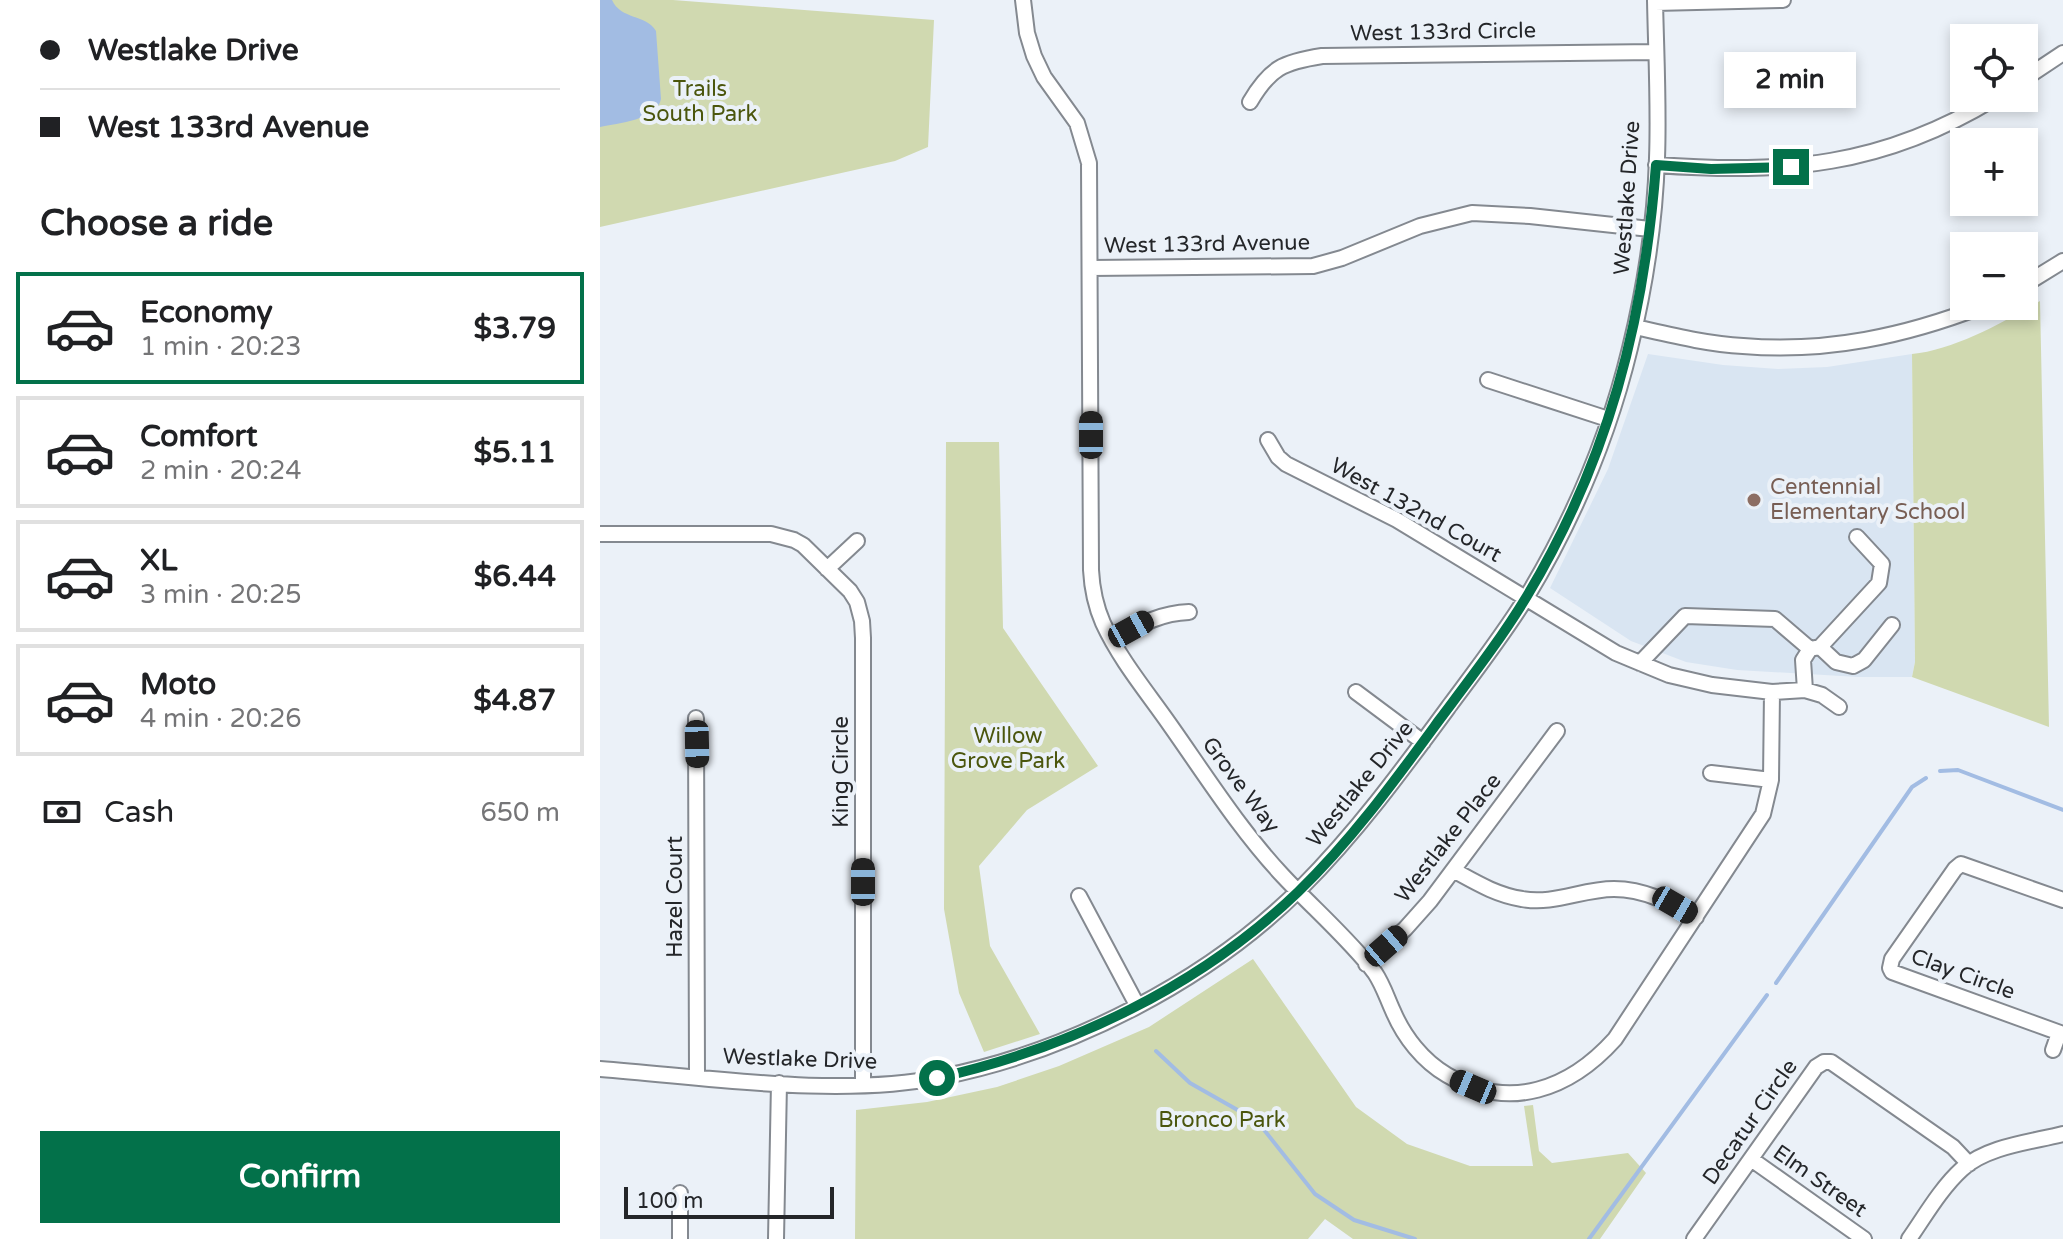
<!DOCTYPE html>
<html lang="en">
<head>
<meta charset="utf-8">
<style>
  :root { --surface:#fff; --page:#f2f2f2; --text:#202124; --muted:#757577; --line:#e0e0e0; --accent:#03714a }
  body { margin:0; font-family:"Varela Round",sans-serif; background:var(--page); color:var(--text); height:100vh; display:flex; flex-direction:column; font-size:30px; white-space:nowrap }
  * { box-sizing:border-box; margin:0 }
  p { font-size:26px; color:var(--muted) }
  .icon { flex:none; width:44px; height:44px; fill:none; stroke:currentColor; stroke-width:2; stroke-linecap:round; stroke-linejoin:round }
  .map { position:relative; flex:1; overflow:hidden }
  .panel { display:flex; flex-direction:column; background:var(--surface); width:600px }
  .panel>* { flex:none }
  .hud { display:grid; align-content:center; height:176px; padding:0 40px; background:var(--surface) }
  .buttons { position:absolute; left:1350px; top:24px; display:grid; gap:16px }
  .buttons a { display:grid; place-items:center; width:88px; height:88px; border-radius:0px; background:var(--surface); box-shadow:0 4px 12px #0003; font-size:40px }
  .scale { position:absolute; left:24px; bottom:20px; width:210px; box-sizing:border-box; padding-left:8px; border:4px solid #242629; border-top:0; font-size:22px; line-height:28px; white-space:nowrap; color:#242629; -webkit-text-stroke:6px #ebf1f8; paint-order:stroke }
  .end { position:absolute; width:36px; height:36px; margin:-18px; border:10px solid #03714a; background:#fff; box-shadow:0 0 0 4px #fff }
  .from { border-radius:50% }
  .bubble { position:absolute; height:56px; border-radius:0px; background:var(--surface); box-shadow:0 4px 12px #0003; font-size:26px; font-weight:700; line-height:56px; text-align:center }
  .car { position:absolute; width:24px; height:48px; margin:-24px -12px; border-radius:10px; box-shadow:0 0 6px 2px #0007; background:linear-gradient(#222 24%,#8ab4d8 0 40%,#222 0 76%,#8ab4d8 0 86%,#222 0) }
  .hud b { display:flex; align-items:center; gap:28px; height:76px; font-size:30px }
  .hud b+b { border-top:2px solid var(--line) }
  .hud i { width:20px; height:20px; background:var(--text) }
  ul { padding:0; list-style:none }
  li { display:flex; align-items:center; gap:24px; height:112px; margin:0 16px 12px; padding:0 24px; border:4px solid var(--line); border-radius:0px }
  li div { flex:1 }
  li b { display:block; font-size:30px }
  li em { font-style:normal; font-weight:700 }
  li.on { border-color:var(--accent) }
  li>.icon { width:72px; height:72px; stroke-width:1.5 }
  h2 { padding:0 40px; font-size:36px; line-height:96px }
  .pay { display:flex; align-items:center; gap:20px; height:88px; padding:0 40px; font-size:30px }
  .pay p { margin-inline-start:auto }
  .primary-button { display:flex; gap:16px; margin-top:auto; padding:16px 40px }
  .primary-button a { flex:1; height:92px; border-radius:0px; background:var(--accent); color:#fff; font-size:32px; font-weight:700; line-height:92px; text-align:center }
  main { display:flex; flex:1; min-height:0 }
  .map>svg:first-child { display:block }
  .built { fill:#d9e5f2 }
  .green { fill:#d0d9b0 }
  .water { fill:#a2bce3 }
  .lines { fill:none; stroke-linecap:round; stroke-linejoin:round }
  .stream { stroke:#a2bce3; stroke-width:4 }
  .minor-casing { stroke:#848990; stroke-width:18 }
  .minor { stroke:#fff; stroke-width:14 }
  .route { stroke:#03714a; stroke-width:10 }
  .education-dot { fill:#8d6e63; stroke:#ebf1f8; stroke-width:3 }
  .labels { text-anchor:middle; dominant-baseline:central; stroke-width:8; stroke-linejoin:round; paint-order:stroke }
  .street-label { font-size:22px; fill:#242629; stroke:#ebf1f8 }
  .park-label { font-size:22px; fill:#4b560d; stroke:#ebf1f8 }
  .education-label { font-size:22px; fill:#785e54; stroke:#ebf1f8; text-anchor:start }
</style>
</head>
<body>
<main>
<section class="panel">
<div class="hud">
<b><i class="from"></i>Westlake Drive</b>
<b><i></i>West 133rd Avenue</b>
</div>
<h2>Choose a ride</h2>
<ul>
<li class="on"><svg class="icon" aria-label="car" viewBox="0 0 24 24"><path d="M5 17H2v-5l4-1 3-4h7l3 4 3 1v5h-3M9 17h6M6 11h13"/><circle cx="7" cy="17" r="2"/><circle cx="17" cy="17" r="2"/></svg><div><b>Economy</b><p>1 min · 20:23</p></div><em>$3.79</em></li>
<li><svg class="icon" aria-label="car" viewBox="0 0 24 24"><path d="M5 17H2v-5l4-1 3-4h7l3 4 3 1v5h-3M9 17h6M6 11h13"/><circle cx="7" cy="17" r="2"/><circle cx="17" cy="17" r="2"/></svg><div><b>Comfort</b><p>2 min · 20:24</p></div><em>$5.11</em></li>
<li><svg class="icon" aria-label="car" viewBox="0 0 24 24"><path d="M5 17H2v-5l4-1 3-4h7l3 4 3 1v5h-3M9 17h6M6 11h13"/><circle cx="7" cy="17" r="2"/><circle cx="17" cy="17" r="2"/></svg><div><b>XL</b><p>3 min · 20:25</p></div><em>$6.44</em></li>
<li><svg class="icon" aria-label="car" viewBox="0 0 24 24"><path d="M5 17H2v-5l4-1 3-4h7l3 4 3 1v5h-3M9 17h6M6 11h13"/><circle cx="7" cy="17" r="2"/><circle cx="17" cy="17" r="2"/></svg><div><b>Moto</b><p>4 min · 20:26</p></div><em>$4.87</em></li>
</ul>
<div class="pay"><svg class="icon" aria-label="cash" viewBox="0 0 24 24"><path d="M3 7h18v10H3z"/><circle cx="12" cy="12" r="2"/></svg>Cash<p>650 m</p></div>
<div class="primary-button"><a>Confirm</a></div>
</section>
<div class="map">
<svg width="1463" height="1239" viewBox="0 0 1463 1239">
  <rect width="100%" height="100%" fill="#ebf1f8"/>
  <path class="built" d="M1048 354 1123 365 1178 369 1227 367 1312 354 1315 662 1312 677H1258L1137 670 1086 662 1031 641 950 588 1008 469Z"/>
  <path class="green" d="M0 0H73L334 20 328 147 295 161 0 227Z
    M1440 301 1449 727 1312 677 1315 662 1312 354C1354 350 1404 322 1440 301Z
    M346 442H399L403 628 498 766 427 810 379 866 390 946 440 1034 384 1052 359 993 344 909Z
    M653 959 756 1107 807 1144 870 1166H933L924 1106 933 1105 939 1151 952 1163 1028 1153 1046 1173 1000 1239H753L725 1219 708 1239H255L256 1110 327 1102 397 1087 459 1066 549 1027Z"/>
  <path class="water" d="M0 0H12C21 20 46 14 56 31L61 99C57 120 18 123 0 127Z"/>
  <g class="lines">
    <path class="stream" d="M1340 771 1358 770 1463 810
      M1176 983 1312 787 1326 778
      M556 1051 590 1083 657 1121 715 1194 754 1220 815 1239
      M989 1239 1167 995"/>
    <g class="minor-casing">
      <path id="minor" d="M423 0 427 33 434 56 444 77 477 123 489 163 491 570C492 589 496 607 503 623 520 660 547 692 570 725 606 776 640 830 683 876 711 906 751 941 775 973 783 985 787 998 793 1011 804 1037 823 1061 847 1075 910 1112 970 1089 1015 1039L1163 814 1171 780 1172 692
        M1055 3 1183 0
        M1424 79 1463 53
        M650 102C670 68 683 62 722 56L1056 52
        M1056 165C1185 174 1282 167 1395 98
        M490 268 713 266 742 258 820 226 872 213 930 216 1050 229
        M1424 285 1463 261
        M1035 327C1071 335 1107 344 1143 346 1227 353 1305 336 1383 306
        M888 380 1008 419
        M668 440 678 457 686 464 797 520 1016 653 1040 663 1069 675 1112 685 1172 692 1205 690 1222 695 1239 707
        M0 534H171L194 540 203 545 250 591 257 602 262 621 263 638V1084
        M227 569 257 541
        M512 640C538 626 559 613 589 612
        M1220 647 1236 662 1253 666 1264 660 1292 625
        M1210 649 1220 647 1279 583 1282 564 1257 537
        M1040 663 1085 616 1175 619 1210 649 1203 660 1205 690
        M756 692 823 742
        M96 718 97 1076
        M1111 773 1171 780
        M853 870C875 882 896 895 922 899 954 905 982 889 1014 889 1044 889 1071 903 1096 917
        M479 896 537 1005
        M1463 900 1361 864 1355 869 1292 959 1290 968 1292 972 1463 1034
        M766 964 805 929 830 901 957 731
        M1453 1050 1459 1033
        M0 1069C106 1077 237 1098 341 1077 469 1052 608 981 701 888 757 832 803 769 850 705 876 670 903 635 926 598 972 522 1009 435 1030 348 1045 287 1055 221 1057 158 1059 106 1056 52 1055 0
        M1151 1159 1264 1239
        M80 1193V1239
        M176 1239 179 1083
        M1094 1239 1216 1067 1224 1062H1231L1353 1147 1369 1164
        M1309 1239C1325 1216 1341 1188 1362 1169 1387 1146 1432 1142 1463 1134"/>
    </g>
    <use href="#minor" class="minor"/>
  </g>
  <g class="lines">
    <path class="route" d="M337 1078C470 1048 599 987 698 892 752 840 796 779 840 719 870 679 901 639 927 596 1008 461 1044 322 1056 165L1111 169 1191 167"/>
  </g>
  <circle class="education-dot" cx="1154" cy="500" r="8"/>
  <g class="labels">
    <g class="street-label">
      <text transform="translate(843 32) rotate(-1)">West 133rd Circle</text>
      <text transform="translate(1027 198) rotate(-86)">Westlake Drive</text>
      <text transform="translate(607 244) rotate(-1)">West 133rd Avenue</text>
      <text transform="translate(816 510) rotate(29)">West 132nd Court</text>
      <text transform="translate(241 772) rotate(-90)">King Circle</text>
      <text transform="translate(760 784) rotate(-51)">Westlake Drive</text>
      <text transform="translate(641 785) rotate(53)">Grove Way</text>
      <text transform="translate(848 838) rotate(-52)">Westlake Place</text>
      <text transform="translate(75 897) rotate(-90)">Hazel Court</text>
      <text transform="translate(1363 974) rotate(20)">Clay Circle</text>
      <text transform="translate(200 1059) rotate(2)">Westlake Drive</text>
      <text transform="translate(1150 1122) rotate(-55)">Decatur Circle</text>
      <text transform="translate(1220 1181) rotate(35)">Elm Street</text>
    </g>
    <g class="park-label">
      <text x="100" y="89">Trails<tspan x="100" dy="25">South Park</tspan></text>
      <text x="408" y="736">Willow<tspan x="408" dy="25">Grove Park</tspan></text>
      <text x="622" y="1120">Bronco Park</text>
    </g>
    <g class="education-label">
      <text x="1170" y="487">Centennial<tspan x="1170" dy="25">Elementary School</tspan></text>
    </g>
  </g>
</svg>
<div class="buttons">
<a><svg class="icon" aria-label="locate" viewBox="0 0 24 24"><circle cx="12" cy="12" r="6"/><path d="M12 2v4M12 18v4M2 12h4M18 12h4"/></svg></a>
<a>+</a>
<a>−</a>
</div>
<div class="scale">100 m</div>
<i class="end from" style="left:337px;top:1078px"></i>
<i class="end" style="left:1191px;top:167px"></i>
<div class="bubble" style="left:1124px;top:52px;width:132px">2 min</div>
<i class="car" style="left:491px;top:435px;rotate:0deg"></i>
<i class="car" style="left:531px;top:629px;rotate:61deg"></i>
<i class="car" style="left:97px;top:744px;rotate:179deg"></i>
<i class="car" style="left:263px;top:882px;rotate:0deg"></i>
<i class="car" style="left:1075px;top:905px;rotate:120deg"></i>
<i class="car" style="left:786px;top:946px;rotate:49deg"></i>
<i class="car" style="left:873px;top:1087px;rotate:293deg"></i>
</div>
</main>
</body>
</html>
